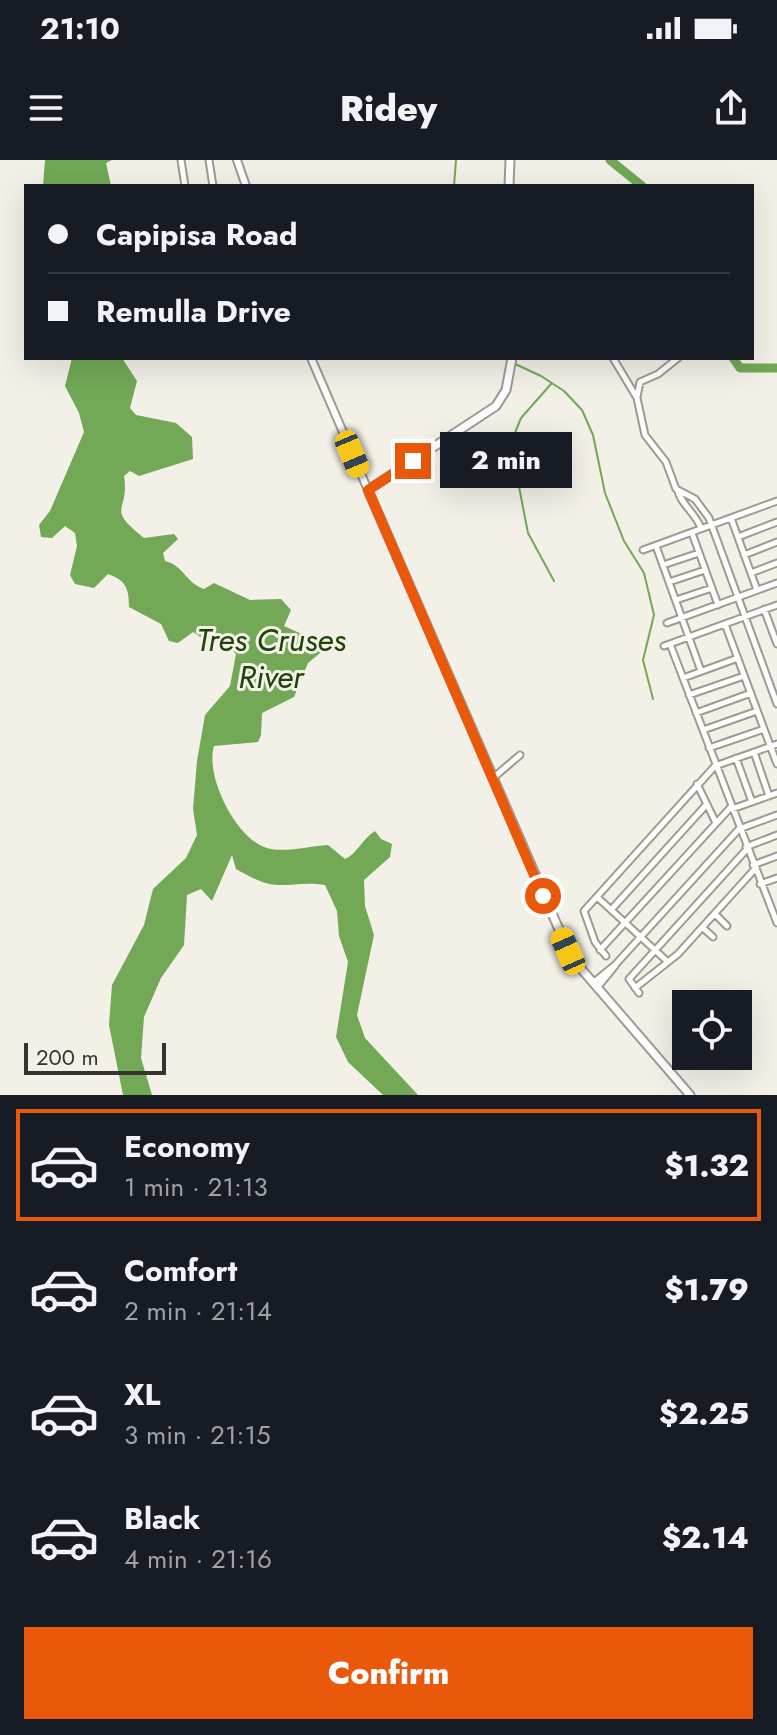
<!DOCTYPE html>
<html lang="en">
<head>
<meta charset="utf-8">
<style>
  :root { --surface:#171b24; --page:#20242c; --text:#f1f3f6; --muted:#9ea1a6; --line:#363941; --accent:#ea580c }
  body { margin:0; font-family:Jost,sans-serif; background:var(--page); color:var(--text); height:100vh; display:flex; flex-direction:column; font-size:30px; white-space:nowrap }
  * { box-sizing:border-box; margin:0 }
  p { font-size:26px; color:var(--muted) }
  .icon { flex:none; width:44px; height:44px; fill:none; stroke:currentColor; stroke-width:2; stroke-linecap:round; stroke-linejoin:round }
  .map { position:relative; height:935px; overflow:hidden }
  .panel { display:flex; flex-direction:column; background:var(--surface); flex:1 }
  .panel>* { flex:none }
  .guide { position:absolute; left:24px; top:24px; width:730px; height:176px; border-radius:0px; box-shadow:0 8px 32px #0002; display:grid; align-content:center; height:176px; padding:0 24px; background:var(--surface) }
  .controls { position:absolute; left:672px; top:830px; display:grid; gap:16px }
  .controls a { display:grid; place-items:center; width:80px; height:80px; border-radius:0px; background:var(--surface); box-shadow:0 8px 32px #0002; font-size:40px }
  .scale { position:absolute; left:24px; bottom:20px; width:142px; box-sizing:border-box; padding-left:8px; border:4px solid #353431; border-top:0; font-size:22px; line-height:28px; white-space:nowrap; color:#353431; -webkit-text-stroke:6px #f2f0e7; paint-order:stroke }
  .end { position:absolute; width:36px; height:36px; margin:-18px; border:10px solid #ea580c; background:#fff; box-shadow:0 0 0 4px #fff }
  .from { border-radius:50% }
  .bubble { position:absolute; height:56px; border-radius:0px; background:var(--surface); box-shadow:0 8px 32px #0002; font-size:26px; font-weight:800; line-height:56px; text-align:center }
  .car { position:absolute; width:24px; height:48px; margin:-24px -12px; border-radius:10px; box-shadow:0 0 6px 2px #0007; background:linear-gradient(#f5c518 24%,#345 0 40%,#f5c518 0 76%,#345 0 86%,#f5c518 0) }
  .guide b { display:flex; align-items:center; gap:28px; height:76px; font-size:30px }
  .guide b+b { border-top:2px solid var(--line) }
  .guide i { width:20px; height:20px; background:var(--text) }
  ul { padding:14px 0 0; list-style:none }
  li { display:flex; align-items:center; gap:24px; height:112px; margin:0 16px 12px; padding:0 8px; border:4px solid transparent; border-radius:0px }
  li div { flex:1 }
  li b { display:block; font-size:30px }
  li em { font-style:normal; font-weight:800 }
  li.current { border-color:var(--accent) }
  li>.icon { width:72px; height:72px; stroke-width:1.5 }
  .primary-button { display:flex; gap:16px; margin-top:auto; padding:16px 24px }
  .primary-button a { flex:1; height:92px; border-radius:0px; background:var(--accent); color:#fff; font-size:32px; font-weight:800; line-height:92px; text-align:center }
  .status { display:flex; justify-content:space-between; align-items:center; height:56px; padding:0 40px; background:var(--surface); direction:ltr }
  .status svg { height:22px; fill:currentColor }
  header { display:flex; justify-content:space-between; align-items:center; height:104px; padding:0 24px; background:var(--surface); font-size:36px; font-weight:800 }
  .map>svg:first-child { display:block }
  .water { fill:#72a856 }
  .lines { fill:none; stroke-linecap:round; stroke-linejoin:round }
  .stream { stroke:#72a856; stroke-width:2 }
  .river { stroke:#72a856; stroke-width:9 }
  .minor-casing { stroke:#9d9b92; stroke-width:9 }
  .tertiary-casing { stroke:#9d9b92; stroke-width:10 }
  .secondary-casing { stroke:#9d9b92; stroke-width:11 }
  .minor { stroke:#fff; stroke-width:5 }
  .tertiary { stroke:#fff; stroke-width:6 }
  .secondary { stroke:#fff; stroke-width:7 }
  .route { stroke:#ea580c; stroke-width:10 }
  .labels { text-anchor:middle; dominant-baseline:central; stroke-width:6; stroke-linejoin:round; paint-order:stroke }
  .water-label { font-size:32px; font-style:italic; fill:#1f4207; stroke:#f2f0e7 }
</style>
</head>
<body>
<div class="status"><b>21:10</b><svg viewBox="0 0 49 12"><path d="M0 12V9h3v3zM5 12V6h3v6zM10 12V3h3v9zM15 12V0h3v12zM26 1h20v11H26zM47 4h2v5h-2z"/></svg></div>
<header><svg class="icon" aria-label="menu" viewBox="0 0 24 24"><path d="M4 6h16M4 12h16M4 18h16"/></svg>Ridey<svg class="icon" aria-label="share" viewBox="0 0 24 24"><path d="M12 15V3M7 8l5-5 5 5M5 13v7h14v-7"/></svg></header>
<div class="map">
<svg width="777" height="935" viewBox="0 0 777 935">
  <rect width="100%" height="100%" fill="#f2f0e7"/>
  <path class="water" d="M45 0H112L106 3 111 26H43Z
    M72 198H122L137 221 130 248 136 255 176 263 192 277 193 299 139 316 130 311 124 316C130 354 104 346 144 378L174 374 178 379 163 393 165 401C183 405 186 423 204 429L214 423 250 440 281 439 291 450 284 466 317 481 320 493 308 503 294 537 262 553 261 575 258 582 214 586C205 616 235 676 264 687 280 694 310 686 328 685L345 699C358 693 362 679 375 671L381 679 392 684 390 697 364 720 365 746 374 775 357 855 365 878 418 935H383L348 902 336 877 348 802 339 776 337 751 325 725C308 722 296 725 279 725 263 725 249 716 236 709L232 695 212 741 201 729 187 735 184 785 161 818 144 857 141 898 152 935H123L109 865 112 825 144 765 153 729 186 698 197 675 193 649 197 601 205 555 230 526 236 494 225 483 208 482 193 472 178 483 169 481 161 464 129 447C129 429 126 420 108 414L94 428 75 424 70 415 77 386 75 373 65 366 52 378 41 377 39 365 50 351 84 272 79 253 65 226Z"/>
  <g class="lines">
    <path class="stream" d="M454 26 456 0
      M513 203 541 216 564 231 582 250 593 275 605 333 624 381 644 413 654 455 643 500 653 539
      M551 224 521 258 512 280 514 301 528 373 554 421"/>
    <path class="river" d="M610 0 642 26
      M733 198 740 208H777"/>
    <g class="minor-casing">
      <path id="minor" d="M181 0 185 26
        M209 0 213 26
        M613 198 637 238 645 275 666 302 676 329 695 339 709 358 777 544
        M637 237 640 222 658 214 678 198
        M678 330C679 342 696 354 701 368
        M731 358 757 430
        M692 373 718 445
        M738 377 777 362
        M656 386 701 511
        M643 390 777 341
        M744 395 777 382
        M663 405 699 393
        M751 413 777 403
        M669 422 705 410
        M676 440 712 428
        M764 449 777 484
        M667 463 777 423
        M725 464 777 604
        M670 484 777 763
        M664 486 777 445
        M683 518 738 498
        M689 535 744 516
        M696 553 751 533
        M703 570 757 551
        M709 588 764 569
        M754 592 769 636
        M736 598 752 642
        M493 618 520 595
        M697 624 716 663
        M732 649 777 633
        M746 687 777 675
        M753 705 777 696
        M760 724 777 718
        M597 737 668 802
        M611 750 707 644
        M715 754 727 766
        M703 768 713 777
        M600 790 731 647
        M606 796 595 782 584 751 715 606 777 584
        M593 823 615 805 739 669 777 655
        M597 828 615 806
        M635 828 678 794 754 710
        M639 833 629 819 747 689"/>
    </g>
    <g class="tertiary-casing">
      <path id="tertiary" d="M237 0 246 26
        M311 198 368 330"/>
    </g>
    <g class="secondary-casing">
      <path id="secondary" d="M509 26 510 0
        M512 198 506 230 496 246 368 330 571 797 690 935"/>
    </g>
    <use href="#minor" class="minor"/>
    <use href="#tertiary" class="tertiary"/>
    <use href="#secondary" class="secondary"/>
  </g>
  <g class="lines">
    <path class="route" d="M413 301 368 330 543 736"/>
  </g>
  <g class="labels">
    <g class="water-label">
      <text x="271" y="480">Tres Cruses<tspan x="271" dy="37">River</tspan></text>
    </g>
  </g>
</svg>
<div class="controls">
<a><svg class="icon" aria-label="locate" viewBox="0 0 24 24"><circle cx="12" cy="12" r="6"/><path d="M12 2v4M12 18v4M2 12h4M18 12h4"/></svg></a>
</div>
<div class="scale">200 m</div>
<i class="end from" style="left:543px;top:736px"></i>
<i class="end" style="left:413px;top:301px"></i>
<div class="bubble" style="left:440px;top:272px;width:132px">2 min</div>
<i class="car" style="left:352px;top:294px;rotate:157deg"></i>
<i class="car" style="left:568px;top:791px;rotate:336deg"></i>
<div class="guide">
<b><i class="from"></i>Capipisa Road</b>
<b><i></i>Remulla Drive</b>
</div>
</div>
<section class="panel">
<ul>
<li class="current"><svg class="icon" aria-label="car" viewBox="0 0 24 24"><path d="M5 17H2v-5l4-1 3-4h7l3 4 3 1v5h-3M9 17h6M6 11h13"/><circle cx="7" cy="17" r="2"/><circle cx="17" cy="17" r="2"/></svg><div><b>Economy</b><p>1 min · 21:13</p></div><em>$1.32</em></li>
<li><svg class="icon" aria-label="car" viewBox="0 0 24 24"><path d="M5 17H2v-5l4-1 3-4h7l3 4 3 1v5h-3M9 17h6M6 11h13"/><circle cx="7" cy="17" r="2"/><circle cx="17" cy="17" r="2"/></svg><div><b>Comfort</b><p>2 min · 21:14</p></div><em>$1.79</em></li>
<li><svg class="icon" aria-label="car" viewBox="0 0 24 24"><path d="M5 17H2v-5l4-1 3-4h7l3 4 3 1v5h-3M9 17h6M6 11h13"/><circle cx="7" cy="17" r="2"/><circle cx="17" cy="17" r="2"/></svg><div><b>XL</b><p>3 min · 21:15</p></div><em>$2.25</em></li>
<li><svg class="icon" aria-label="car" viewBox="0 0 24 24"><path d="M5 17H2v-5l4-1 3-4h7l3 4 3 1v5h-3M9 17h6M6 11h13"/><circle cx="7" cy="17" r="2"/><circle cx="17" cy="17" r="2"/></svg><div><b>Black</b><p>4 min · 21:16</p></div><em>$2.14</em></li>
</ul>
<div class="primary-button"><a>Confirm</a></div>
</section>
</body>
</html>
